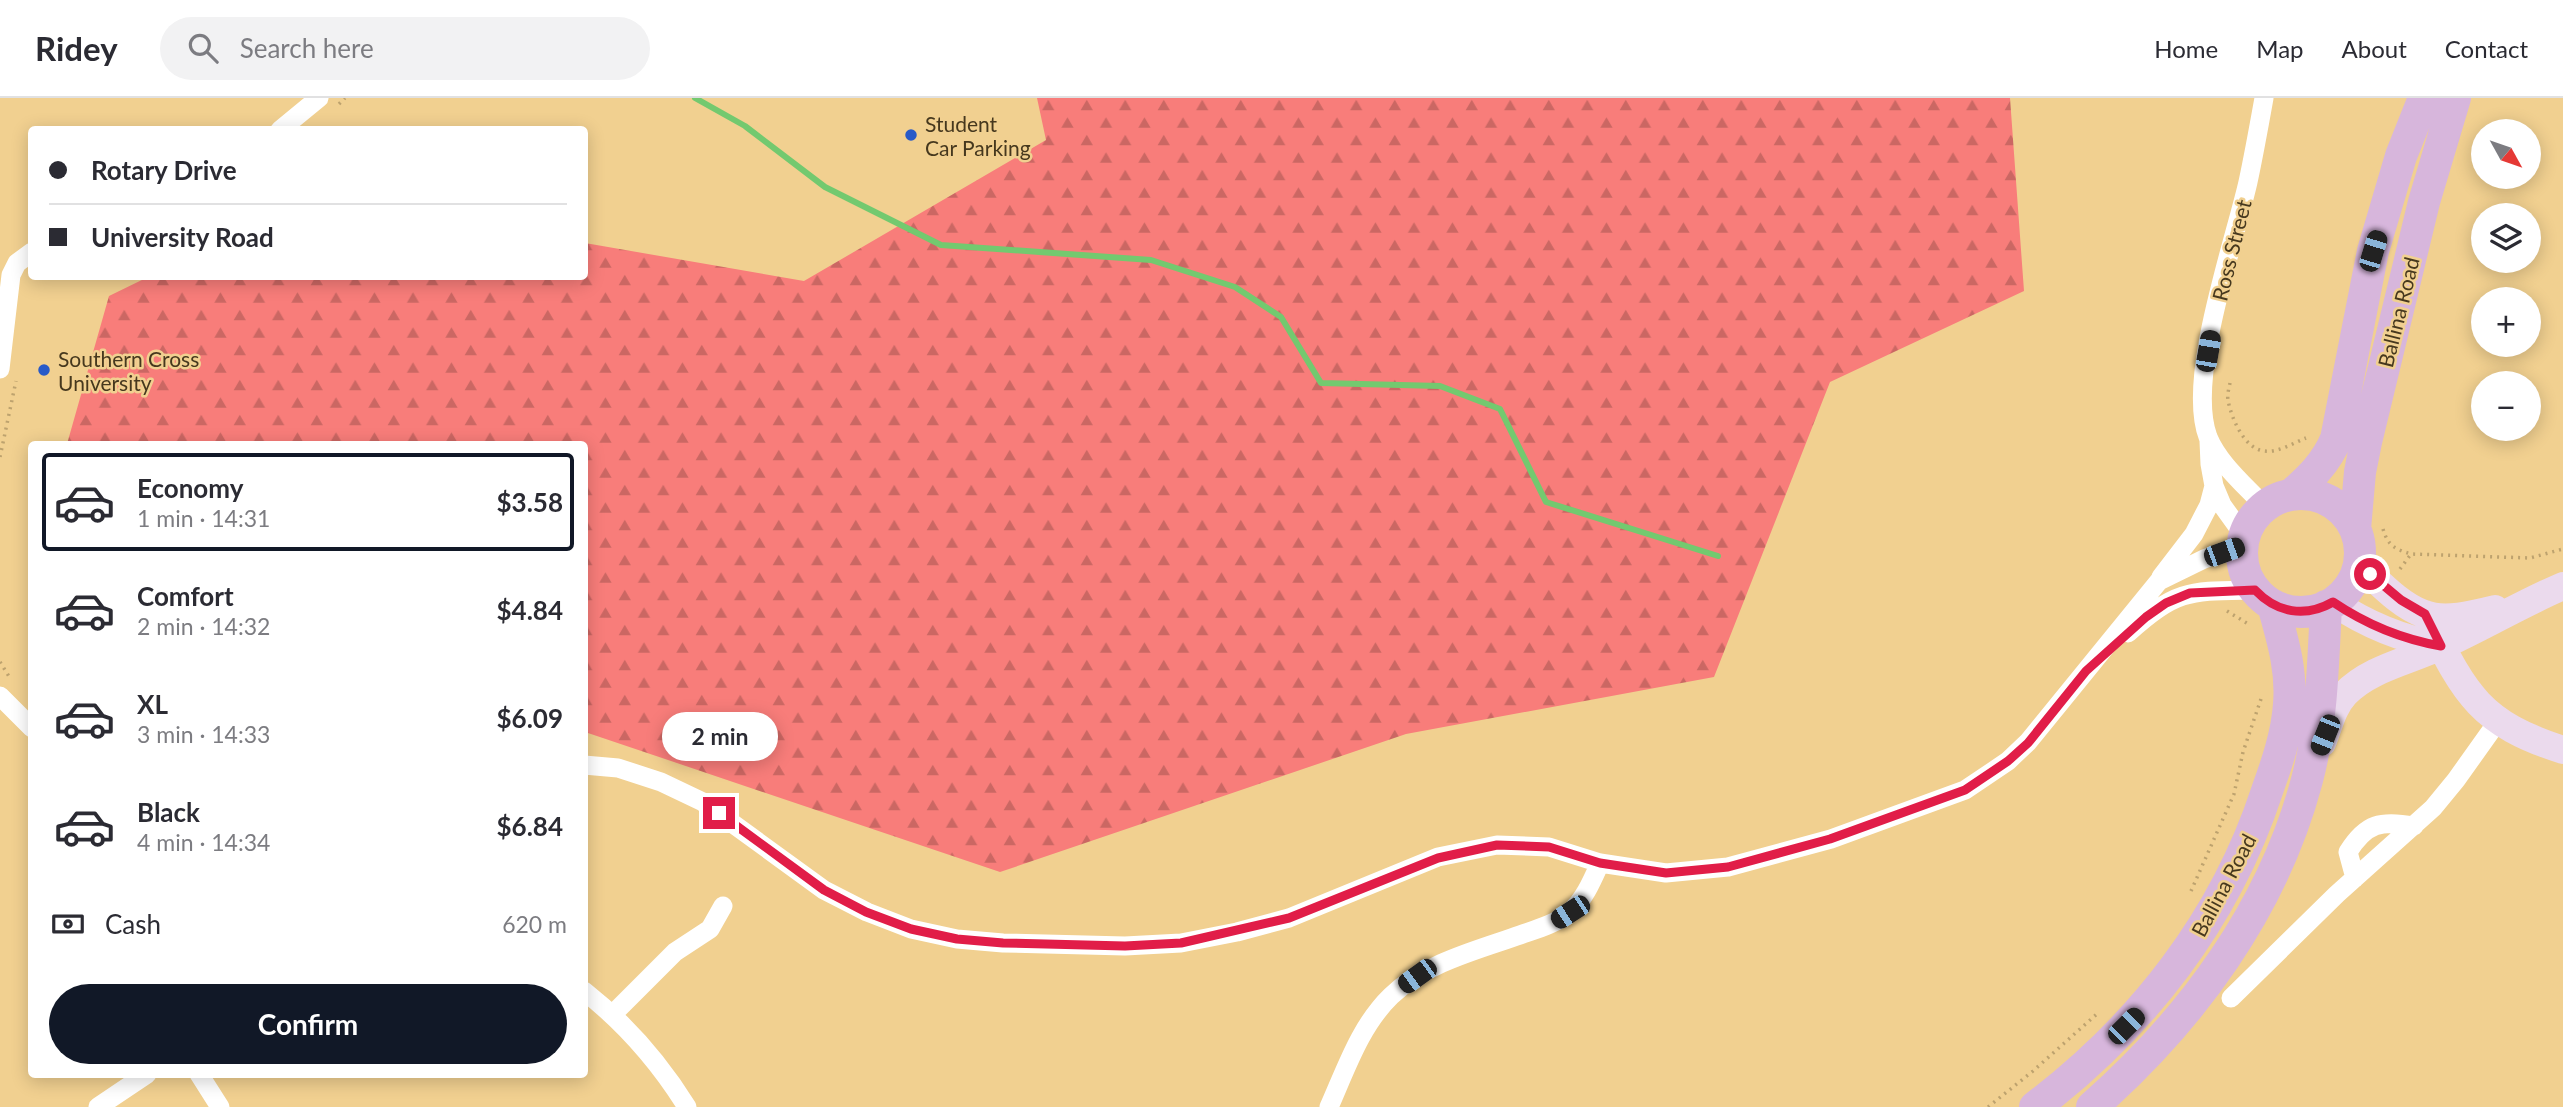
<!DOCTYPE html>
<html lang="en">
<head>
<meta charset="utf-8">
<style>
  :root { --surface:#fff; --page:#f2f2f3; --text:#2b2b33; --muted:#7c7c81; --line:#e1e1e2; --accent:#111827 }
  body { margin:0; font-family:Lato,sans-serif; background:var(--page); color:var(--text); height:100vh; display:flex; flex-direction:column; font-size:26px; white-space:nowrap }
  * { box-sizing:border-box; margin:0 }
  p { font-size:23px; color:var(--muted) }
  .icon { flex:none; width:38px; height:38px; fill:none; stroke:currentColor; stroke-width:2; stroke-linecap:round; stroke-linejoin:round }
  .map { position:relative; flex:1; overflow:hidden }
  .panel { position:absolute; left:28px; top:343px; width:560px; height:637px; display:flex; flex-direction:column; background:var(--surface); border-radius:7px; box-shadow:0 4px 18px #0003 }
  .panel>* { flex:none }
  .hud { position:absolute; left:28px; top:28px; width:560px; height:154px; border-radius:7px; box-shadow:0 4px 18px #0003; display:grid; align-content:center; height:154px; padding:0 21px; background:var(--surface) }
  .needle { width:46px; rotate:130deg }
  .buttons { position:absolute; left:2471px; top:21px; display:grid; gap:14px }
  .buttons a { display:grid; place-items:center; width:70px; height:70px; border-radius:50%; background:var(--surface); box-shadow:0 4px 18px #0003; font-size:35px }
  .end { position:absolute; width:32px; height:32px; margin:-16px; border:9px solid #e11d48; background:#fff; box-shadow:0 0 0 4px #fff }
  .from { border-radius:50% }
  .bubble { position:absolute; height:49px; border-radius:24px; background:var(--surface); box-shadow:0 4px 18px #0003; font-size:23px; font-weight:700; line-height:49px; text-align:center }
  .car { position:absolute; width:21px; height:42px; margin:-21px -10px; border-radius:9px; box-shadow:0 0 5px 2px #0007; background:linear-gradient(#222 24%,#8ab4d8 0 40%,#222 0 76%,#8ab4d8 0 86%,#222 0) }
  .hud b { display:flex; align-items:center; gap:24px; height:66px; font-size:26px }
  .hud b+b { border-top:2px solid var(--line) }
  .hud i { width:18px; height:18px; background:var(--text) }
  ul { padding:12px 0 0; list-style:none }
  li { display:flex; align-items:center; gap:21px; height:98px; margin:0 14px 10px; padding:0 7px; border:4px solid transparent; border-radius:7px }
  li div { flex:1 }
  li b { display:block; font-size:26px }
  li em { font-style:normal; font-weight:700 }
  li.current { border-color:var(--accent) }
  li>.icon { width:63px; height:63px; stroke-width:1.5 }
  .pay { display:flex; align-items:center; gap:18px; height:77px; padding:0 21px; font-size:26px }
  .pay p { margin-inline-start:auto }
  .button { display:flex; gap:14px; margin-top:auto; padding:14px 21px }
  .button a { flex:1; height:80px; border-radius:42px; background:var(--accent); color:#fff; font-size:28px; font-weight:700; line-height:80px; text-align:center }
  header { display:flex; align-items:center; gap:42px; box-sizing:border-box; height:98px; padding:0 35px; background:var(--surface); border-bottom:2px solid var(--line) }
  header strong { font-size:33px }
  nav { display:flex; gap:38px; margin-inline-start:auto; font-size:24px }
  .search { width:490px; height:63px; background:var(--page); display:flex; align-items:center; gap:18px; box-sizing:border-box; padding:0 24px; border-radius:38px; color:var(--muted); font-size:26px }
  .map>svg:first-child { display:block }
  .forest { fill:url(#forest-firs) }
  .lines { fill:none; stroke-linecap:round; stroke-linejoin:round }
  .stream { stroke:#73c96f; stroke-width:6 }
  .path { stroke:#bda26e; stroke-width:3.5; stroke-dasharray:2 5; stroke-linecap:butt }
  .street { stroke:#fff; stroke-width:19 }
  .secondary { stroke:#ebdaed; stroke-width:28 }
  .primary { stroke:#d7b6dc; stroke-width:32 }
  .route { stroke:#e11d48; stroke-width:9 }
  .poi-dot { fill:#285ac8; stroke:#f1d090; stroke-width:2.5 }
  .labels { text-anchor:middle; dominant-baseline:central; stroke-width:5; stroke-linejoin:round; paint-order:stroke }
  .poi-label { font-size:21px; fill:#46381e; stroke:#f1d090; text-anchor:start }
  .street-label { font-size:21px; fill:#46381e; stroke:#f1d090 }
</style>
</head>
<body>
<header>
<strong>Ridey</strong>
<div class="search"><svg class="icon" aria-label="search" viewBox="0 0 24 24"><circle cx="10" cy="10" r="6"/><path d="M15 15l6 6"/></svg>Search here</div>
<nav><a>Home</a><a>Map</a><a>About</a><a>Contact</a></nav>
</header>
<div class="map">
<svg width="2563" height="1009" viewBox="0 0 2563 1009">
  <defs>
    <pattern id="forest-firs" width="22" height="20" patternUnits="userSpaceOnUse" patternTransform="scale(1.75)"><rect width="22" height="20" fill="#f87d7a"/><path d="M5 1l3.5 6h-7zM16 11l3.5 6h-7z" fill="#cb6763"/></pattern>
  </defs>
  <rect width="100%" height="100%" fill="#f1d090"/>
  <path class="forest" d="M1037 0H2010L2024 193 1830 284 1714 579 1406 636 1000 774 585 634 584 346H67L109 198 148 179 584 178 585 145 804 183 1046 42Z"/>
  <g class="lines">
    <path class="stream" d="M695 0 745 28 825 89 941 147 1151 162 1235 189 1281 219 1321 285 1440 288 1500 311 1546 404 1718 458"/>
    <path class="path" d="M339 6 345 0
      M2230 285C2229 290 2227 297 2228 302 2231 319 2244 351 2264 353 2278 355 2293 345 2306 340
      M0 359 16 283
      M2383 431C2388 448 2395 451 2411 456L2530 460 2563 451
      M2400 471 2411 456
      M2227 513 2250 527
      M0 564 10 580
      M2191 793 2234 696 2243 654 2261 601
      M1988 1009 2033 973 2098 915"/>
    <path class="street" d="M2264 0C2259 28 2254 56 2248 84 2234 146 2186 281 2208 339 2219 366 2246 388 2265 409
      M280 32 319 0
      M0 271 11 177 17 165 32 154
      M2214 388 2222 407 2245 439
      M2161 479 2194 436 2209 407 2214 388 2210 366 2209 343
      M2128 535C2178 490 2191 493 2255 492
      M0 598 32 630
      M584 667 618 670 661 684 703 704 824 792 867 814 911 831 957 841 1003 845 1125 848 1181 845 1237 834 1289 820 1438 759 1497 747 1549 749 1600 765 1666 775 1728 769 1831 741 1965 692 2008 663 2028 644 2159 483 2204 461 2243 447
      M2355 780 2348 754C2366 725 2381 722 2414 728
      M584 893C626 926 659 964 687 1009
      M2231 900 2337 796 2433 710 2456 682 2498 623
      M613 916 675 854 710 831 723 808
      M199 976 220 1009
      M98 1009 147 976
      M1329 1009C1346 971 1360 928 1391 898 1425 865 1477 852 1520 837 1537 831 1555 826 1569 815 1584 802 1592 783 1600 765"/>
    <path class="secondary" d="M2359 466C2378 483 2399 507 2424 516 2445 524 2475 516 2495 511
      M2333 504C2367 527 2401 541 2441 548
      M2425 516C2464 593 2476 624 2563 652
      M2322 645C2329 628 2332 610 2345 596 2370 570 2410 563 2441 548 2483 529 2521 506 2563 488"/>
    <path class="primary" d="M2242 455a59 59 0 1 1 118 0a59 59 0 1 1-118 0Z
      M2291 397C2310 380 2326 365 2336 341L2373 153 2401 58 2424 0
      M2355 431 2360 374 2366 344 2424 104 2455 0
      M2035 1009C2142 928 2225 821 2267 693 2277 665 2287 636 2289 606 2292 571 2282 540 2273 507
      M2092 1009C2191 922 2273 811 2307 682 2322 626 2323 566 2326 508"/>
  </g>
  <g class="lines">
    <path class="route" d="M719 715 824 792 866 814 911 831 957 841 1003 845 1125 848 1181 845 1289 820 1438 760 1497 747 1549 749 1600 765 1666 775 1728 769 1830 741 1965 692 2008 663 2028 645 2086 573 2146 519 2166 505 2190 495 2255 492C2277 515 2305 520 2333 504 2367 527 2401 541 2441 548L2425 516 2401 502 2370 476"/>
  </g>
  <g class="poi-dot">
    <circle cx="911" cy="37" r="7"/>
    <circle cx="44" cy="272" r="7"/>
  </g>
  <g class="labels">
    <g class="poi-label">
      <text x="925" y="25">Student<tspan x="925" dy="24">Car Parking</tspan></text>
      <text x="58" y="260">Southern Cross<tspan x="58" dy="24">University</tspan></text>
    </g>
    <g class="street-label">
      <text transform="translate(2231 152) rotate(-76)">Ross Street</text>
      <text transform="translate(2398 214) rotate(-76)">Ballina Road</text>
      <text transform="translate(2223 787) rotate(-62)">Ballina Road</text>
    </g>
  </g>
</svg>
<div class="buttons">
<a><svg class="needle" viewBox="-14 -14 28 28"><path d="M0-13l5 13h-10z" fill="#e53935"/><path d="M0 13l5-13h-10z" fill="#7c7c81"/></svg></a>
<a><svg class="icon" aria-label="layers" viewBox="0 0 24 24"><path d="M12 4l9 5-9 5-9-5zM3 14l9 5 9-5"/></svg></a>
<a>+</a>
<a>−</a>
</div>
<i class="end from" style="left:2370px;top:476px"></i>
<i class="end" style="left:719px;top:715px"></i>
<div class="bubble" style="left:662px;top:614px;width:116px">2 min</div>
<i class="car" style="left:2373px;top:153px;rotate:17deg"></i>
<i class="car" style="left:2208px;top:253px;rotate:10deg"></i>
<i class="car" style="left:2224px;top:454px;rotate:70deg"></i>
<i class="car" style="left:2325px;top:637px;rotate:202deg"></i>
<i class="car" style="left:1570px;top:814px;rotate:237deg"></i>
<i class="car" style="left:1417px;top:878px;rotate:234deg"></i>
<i class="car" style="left:2126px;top:928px;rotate:45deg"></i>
<div class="hud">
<b><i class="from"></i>Rotary Drive</b>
<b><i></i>University Road</b>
</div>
<section class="panel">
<ul>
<li class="current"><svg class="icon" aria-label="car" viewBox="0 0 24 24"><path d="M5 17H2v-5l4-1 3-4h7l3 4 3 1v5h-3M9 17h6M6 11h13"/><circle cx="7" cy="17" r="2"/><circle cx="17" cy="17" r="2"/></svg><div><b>Economy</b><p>1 min · 14:31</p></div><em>$3.58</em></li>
<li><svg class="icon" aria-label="car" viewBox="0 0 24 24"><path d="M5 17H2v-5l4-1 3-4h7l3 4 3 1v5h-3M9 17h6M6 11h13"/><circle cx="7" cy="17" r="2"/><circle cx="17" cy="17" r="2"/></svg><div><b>Comfort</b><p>2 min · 14:32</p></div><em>$4.84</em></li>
<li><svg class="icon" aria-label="car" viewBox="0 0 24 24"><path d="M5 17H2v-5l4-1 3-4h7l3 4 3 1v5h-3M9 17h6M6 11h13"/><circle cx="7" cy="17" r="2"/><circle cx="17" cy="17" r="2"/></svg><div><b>XL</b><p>3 min · 14:33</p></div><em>$6.09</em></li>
<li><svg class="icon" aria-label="car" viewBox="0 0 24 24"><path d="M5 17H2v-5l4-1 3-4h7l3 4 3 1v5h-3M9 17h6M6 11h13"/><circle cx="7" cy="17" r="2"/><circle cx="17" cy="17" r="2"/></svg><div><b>Black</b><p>4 min · 14:34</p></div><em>$6.84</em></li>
</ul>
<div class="pay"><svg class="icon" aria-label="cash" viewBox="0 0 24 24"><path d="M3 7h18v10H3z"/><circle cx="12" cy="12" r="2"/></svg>Cash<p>620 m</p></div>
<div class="button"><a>Confirm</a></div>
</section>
</div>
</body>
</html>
